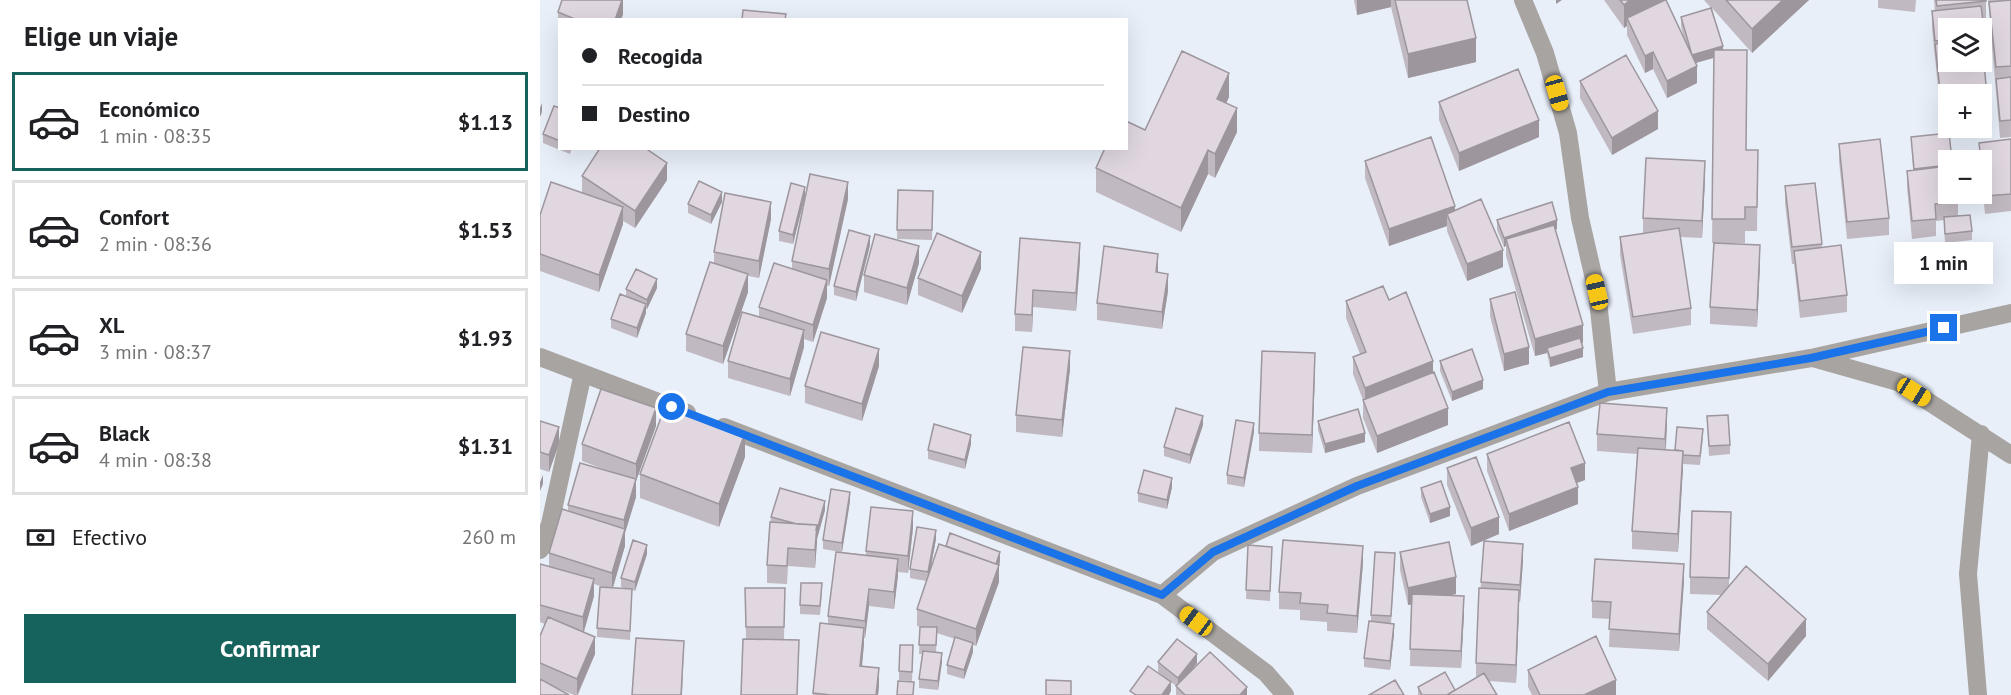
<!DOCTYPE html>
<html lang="es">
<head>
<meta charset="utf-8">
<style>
  :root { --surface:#fff; --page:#f6f6f6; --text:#202124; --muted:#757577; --line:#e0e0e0; --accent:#16635d }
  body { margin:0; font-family:"PT Sans",sans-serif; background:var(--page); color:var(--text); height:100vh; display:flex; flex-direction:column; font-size:22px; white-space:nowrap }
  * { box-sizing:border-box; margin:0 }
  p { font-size:20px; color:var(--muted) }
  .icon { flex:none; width:33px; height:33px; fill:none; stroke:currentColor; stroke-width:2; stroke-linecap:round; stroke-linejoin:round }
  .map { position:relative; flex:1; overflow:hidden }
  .drawer { display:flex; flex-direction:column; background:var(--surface); width:540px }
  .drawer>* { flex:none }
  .banner { position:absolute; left:18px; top:18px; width:570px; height:132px; border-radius:0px; box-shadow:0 6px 24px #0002; display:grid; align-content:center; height:132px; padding:0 24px; background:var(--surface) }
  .tools { position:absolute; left:1398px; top:18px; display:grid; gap:12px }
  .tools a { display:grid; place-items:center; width:54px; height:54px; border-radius:0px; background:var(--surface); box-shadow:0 6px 24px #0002; font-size:30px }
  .end { position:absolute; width:27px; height:27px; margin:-14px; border:8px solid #1a73e8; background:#fff; box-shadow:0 0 0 3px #fff }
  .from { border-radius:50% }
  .bubble { position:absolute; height:42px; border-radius:0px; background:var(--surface); box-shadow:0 6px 24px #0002; font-size:20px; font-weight:800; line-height:42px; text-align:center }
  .car { position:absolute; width:18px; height:36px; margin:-18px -9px; border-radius:8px; box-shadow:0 0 4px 2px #0007; background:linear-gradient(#f5c518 24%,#345 0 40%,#f5c518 0 76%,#345 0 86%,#f5c518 0) }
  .banner b { display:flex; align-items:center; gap:21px; height:57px; font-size:22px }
  .banner b+b { border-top:2px solid var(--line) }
  .banner i { width:15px; height:15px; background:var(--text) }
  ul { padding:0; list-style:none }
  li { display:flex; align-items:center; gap:18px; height:99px; margin:0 12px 9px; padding:0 12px; border:3px solid var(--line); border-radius:0px }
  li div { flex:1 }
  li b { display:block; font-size:22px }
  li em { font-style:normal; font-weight:800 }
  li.current { border-color:var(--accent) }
  li>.icon { width:54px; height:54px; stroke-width:1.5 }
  h2 { padding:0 24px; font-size:27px; line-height:72px }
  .pay { display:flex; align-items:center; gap:15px; height:66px; padding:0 24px; font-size:22px }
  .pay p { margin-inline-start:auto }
  .primary-button { display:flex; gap:12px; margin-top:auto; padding:12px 24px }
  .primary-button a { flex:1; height:69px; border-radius:0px; background:var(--accent); color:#fff; font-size:24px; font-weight:800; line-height:69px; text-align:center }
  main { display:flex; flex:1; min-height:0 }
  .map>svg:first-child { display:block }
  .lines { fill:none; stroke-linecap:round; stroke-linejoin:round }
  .minor { stroke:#a8a4a1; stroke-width:18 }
  .wall { fill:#c1b9c1; fill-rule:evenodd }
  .shaded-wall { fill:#9d969d }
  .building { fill:#e0d7e0; stroke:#9d969d; stroke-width:1.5 }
  .route { stroke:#1a73e8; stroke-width:8 }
</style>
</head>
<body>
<main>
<section class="drawer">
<h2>Elige un viaje</h2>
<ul>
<li class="current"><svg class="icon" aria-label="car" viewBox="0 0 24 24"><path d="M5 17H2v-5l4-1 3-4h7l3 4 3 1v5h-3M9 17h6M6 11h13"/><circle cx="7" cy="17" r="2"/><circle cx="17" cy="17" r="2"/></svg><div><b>Económico</b><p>1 min · 08:35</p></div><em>$1.13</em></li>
<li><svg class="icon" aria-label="car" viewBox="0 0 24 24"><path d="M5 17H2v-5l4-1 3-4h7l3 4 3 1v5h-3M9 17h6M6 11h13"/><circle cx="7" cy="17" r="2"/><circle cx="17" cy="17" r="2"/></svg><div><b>Confort</b><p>2 min · 08:36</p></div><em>$1.53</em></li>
<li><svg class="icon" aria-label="car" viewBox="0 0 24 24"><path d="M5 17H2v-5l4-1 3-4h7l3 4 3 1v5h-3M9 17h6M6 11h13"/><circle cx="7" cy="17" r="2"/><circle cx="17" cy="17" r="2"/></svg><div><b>XL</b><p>3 min · 08:37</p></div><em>$1.93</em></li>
<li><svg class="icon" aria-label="car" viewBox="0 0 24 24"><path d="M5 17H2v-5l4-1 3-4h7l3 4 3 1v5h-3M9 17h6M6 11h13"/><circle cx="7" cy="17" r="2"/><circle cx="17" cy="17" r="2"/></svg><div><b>Black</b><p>4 min · 08:38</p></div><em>$1.31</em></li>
</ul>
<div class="pay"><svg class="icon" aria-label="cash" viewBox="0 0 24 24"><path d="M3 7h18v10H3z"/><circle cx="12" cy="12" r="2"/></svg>Efectivo<p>260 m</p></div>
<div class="primary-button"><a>Confirmar</a></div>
</section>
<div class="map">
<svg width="1471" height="695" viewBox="0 0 1471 695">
  <rect width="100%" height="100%" fill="#e8eff9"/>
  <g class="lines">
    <path class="minor" d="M983 0 1005 53 1028 133 1040 218 1057 292 1068 392
      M0 357 147 413
      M1273 358 1358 382 1471 455
      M184 427 622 595 726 673 745 695
      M0 550 10 524 43 373
      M622 595 673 552 817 486 1068 392 1271 358 1471 313
      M1438 695 1428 574 1441 434"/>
  </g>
  <path class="wall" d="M83 0V14L81 20H20V30H18V12Z
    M814 0H927L936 62 868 78 851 7 817 15Z
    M1064 0H1124L1144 39 1141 26V17L1171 8 1164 0H1269L1212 53 1172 8 1183 50 1206 150H1218L1217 231H1205V243H1172L1174 58 1156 63 1157 83 1127 98 1113 69 1105 73 1087 35V26L1084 28Z
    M1338 0H1376L1375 12 1338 8Z
    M1394 0H1446V18H1443L1445 36V53L1443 54 1446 85V103H1442V94H1408V107H1400L1392 28V11H1395ZM1408 28H1442V62H1408Z
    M1448 0H1471V137L1460 138Z
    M1040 81 1118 129 1072 155 1040 98Z
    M689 97 686 103 697 132 675 178 668 174 641 232 556 192V168L605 130Z
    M899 102 999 137 919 171 899 120Z
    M20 108V148H32L30 154 3 143V134Z
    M1371 137 1412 160 1418 202V216L1432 231V240L1405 243 1404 220 1396 221V236L1372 239 1367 188V171L1373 170Z
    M1471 139V212V211L1445 214 1442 184V160H1439V143Z
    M1299 144 1349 218V235L1307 239 1299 161Z
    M825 161 915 210 963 267 927 281 907 231V226L849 246 825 178Z
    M42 176 127 180 95 228 83 221V224L59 292 0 271V215L42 192Z
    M1165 179 1162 238 1140 237 1151 308V325L1093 334 1080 255V237L1103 234V218Z
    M1245 186 1282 244V248L1307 295V312L1260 318 1254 264H1252L1245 203Z
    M358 190 393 191 392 240 357 239Z
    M265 196 253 244 239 241V231Z
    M308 199 289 286H287V298L273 342 264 339V347L250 396 188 378V361L219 317V307L252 269V261Z
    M182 202 171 224 148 213V204Z
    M231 219 219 278 208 276V292L183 364 146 351V334L174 263V252Z
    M957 220 1017 229 1015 230 1043 343H1041L1043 357 1010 367 1007 353 995 356 966 256V246L964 247 957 230Z
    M480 238 540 260 536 311 493 307 492 332 475 331V314Z
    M330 245 316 301 294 295V286Z
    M379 263 367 305 324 292V275Z
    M1220 263 1217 327 1170 324V307Z
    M441 269 422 313 378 295V278Z
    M618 273 628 291 622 329 557 320V303Z
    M117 288 107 309H106V313L97 338 71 328V319L86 297V289Z
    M950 299 989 364 964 371 950 316Z
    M849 300 893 372 908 425 837 453 823 418V400L813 374V357L820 354 806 318V301Z
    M900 361 943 389 912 401 900 371Z
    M339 366 322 421 265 403V386Z
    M530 369 522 437 476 432V415Z
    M775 371 772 453 719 451V433Z
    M1167 416 1190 445V454L1169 456Z
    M0 421 19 444 9 472 0 469Z
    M778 421 825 442 785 453 778 430Z
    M663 425 650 464 624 456V447Z
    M1127 425 1126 450H1135L1163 438 1160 465 1143 464 1138 552 1092 549V531L1097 454 1057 451V434Z
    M116 426 96 481V497L85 533V546L73 588 87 589 81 587V578L107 554 95 591 92 590 90 640 57 637V628L63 587 54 584V596L44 632 55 654 38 695H34L12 686 0 695V636L5 624 0 622V564L9 566V553L28 511V505L74 473 42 461V444Z
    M714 432 704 487 687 484V475Z
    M431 444 425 469 388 459V450Z
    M947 454 1045 480 1036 483 1038 504 969 531 947 471Z
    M205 457 179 527 100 498V474Z
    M907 468 959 534 931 546 907 485Z
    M632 487 627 509 598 502V493Z
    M881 488 910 516 890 523 881 497Z
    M310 501 302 552 326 555V551L373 528 368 573 358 572 354 609 329 606 325 638H324L322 667 339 686 338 695H273L280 623 288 624V616L300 552 283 549V540Z
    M285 510 277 539 275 568 248 566 247 584 227 583V565L231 517Z
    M1191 529 1189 585 1266 636 1228 681 1167 629V612L1181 595 1150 594V577Z
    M396 539 391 567 460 561 459 566V582L436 646 433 645V652L424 679 407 674V665L415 639 397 633 396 652 402 662 398 690 379 688V679L382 654H379L380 627 377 626V609L386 581 370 578V569Z
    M708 545 732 547 730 601 706 599Z
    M860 552 916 594 911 595 924 613 921 668 870 666 871 605H868L860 570Z
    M983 561 980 602H979L976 683 949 681 957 695H878V687L915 690 936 678V663L941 582Z
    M855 562 851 624 854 634 850 670 824 667V658L831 622V615Z
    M823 563 817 633 787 631V622L760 620V610L739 609V592Z
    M1144 581 1139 651 1069 647 1070 619 1052 618V601Z
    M205 588H245L244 640 259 658 206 639Z
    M282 592 280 615 260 614V605Z
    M373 655 372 681 359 680V671Z
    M618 662 657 663 651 671 707 695H636V686L618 672Z
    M988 670 1076 695H992L988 687Z"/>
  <path class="shaded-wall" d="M82 0H83V14L81 20H75Z
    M817 0H851V7L817 15Z
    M1016 0H1022L1016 4Z
    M1090 0H1124L1087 18V26L1084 28V5Z
    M1243 0H1269L1212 53V29Z
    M936 38V62L868 78V54Z
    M1183 46V55L1152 64V55Z
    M1113 52V69L1105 73V56Z
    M1157 66V83L1127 98V81Z
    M689 73V97L677 123V99Z
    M2 103V112L0 117V108Z
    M697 108V132L675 178V154Z
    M1118 111V129L1072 155V138Z
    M999 120V137L919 171V153Z
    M668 150V174L641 232V208Z
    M1165 161V179L1162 238V221Z
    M127 163V180L95 228V211Z
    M308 182V199L289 286V269Z
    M265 187V196L253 244V235Z
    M182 192V202L171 224V215Z
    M231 202V219L219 278V261Z
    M915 206V223L907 214V226L849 246V229Z
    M83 207V224L59 292V275Z
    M1017 220V229L968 246 966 239V246L964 247V238Z
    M330 236V245L316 301V292Z
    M540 243V260L536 311V293Z
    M1220 245V263L1217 327V310Z
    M379 246V263L367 305V288Z
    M963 250V267L927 281V264Z
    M441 252V269L422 313V296Z
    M618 254V271L616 290V272Z
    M208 274V292L183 364V346Z
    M628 274V291L622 329V312Z
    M117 279V288L107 309V300Z
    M287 280V298L273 342V325Z
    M493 290V307L492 332V315Z
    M106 304V313L97 338V328Z
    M1043 325V343L1009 352 1007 348V353L995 356V339Z
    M264 330V347L250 396V379Z
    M989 347V364L964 371V354Z
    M1043 348V357L1010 367V358Z
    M339 349V366L322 421V404Z
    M530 351V369L522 437V420Z
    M775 353V371L772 453V435Z
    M893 361V379L825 406V388Z
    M943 380V389L912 401V392Z
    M116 408V426L96 481V464Z
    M908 408V425L837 453V436Z
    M1127 408V425L1125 456V439Z
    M663 416V425L650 464V455Z
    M714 423V432L704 487V478Z
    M19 427V444L9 472V455Z
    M205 433V457L179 527V504Z
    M825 433V442L785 453V444Z
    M431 435V444L425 469V460Z
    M1143 451V468L1138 552V534Z
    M1045 463V480L1031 485V468Z
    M3 475V484L0 491V482Z
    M632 478V487L627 509V500Z
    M96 479V497L85 533V546L72 590V573L84 533V520Z
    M1038 487V504L969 531V514Z
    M310 492V501L302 552V543Z
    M285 501V510L277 539V530Z
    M910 507V516L890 523V514Z
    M373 511V528L368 573V556Z
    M959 517V534L931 546V528Z
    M277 525V543L275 568V550Z
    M396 530V539L388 582V572Z
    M983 544V561L980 602V585Z
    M107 545V554L95 591V582Z
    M823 546V563L817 633V616Z
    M460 552V561L459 566V582L436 646V629L454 568Z
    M358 559V576L354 609V592Z
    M1144 564V581L1139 651V634Z
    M916 577V594L868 605V588Z
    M54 579V596L43 634V617Z
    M329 589V606L325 638V621Z
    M979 590V608L976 683V665Z
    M924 596V613L921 668V651Z
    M1266 619V636L1228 681V664Z
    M854 624V634L850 670V661Z
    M324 628V645L320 684V666Z
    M55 637V654L37 695V679Z
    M144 641 142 695H141Z
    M433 643V652L424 679V670Z
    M402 653V662L398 690V681Z
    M657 654V663L638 688V678Z
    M339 668V686L338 695H336Z
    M1076 680V695H1044Z
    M631 682V691L629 695H622Z
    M707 687V695H700Z"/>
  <path class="building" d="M22 0H82L75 20H37L18 12Z
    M855 0H927L936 38 868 54Z
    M1080 0H1090L1084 5Z
    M1125 0H1126L1157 66 1127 81 1113 52 1105 56 1087 18Z
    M1186 0H1243L1212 29Z
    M1396 0H1446V1L1397 6Z
    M1471 0V66L1456 67 1449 2Z
    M1441 6 1445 36H1442V28H1408V40L1395 41 1392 11Z
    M1171 8 1183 46 1152 55 1141 17Z
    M203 10 246 14 245 20H202Z
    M1442 40 1446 85 1400 90 1395 44 1408 42V62H1442Z
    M1174 50H1207L1206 150H1218L1217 207H1205V219H1172Z
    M642 51 689 73 677 99 697 108 675 154 668 150 641 208 556 168 565 148H586V121L605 130Z
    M1086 55 1118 111 1072 138 1040 81Z
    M978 69 999 120 919 153 899 102Z
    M1471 77V120L1460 121 1456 79Z
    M14 106 20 108V141L3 134Z
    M1409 133 1412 160H1408V165L1374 169 1371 137Z
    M891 137 915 206 849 229 825 161Z
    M1340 139 1349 218 1307 222 1299 144Z
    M1471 139V194L1445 196 1439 143Z
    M60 148H105L127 163 95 211 42 176Z
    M1106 158 1165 161 1162 221 1103 218Z
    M1408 166V194H1417L1418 202 1395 204 1396 219 1372 221 1367 171Z
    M270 174 308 182 289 269 252 261Z
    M159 181 182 192 171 215 148 204Z
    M11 182 83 207 59 275 0 254V215Z
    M251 183 265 187 253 235 239 231Z
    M1275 183 1282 244 1252 247 1245 186Z
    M358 190 393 191 392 230H357Z
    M185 193 231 202 219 261 174 252Z
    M941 199 963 250 927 264 907 214Z
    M1012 202 1017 220 964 238 957 220Z
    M1430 215 1432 231 1405 234 1404 217Z
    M1014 225 1043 325 995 339 966 239Z
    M1139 228 1151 308 1093 317 1080 237Z
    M309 230 330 236 316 292 294 286Z
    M397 233 441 252 422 296 378 278Z
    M335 234 379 246 367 288 324 275Z
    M480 238 540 243 536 293 493 290 492 315 475 314Z
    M1174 243 1220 245 1217 310 1170 307Z
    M1301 245 1307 295 1260 301 1254 251Z
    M564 246 618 254 616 272 628 274 622 312 557 303Z
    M170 262 208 274 183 346 146 334Z
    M234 263 287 280 273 325 219 307Z
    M96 269 117 279 107 300 86 289Z
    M843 286 849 300 866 292 893 361 825 388 813 357 826 352 806 301Z
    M975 292 989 347 964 354 950 299Z
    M80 294 106 304 97 328 71 319Z
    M202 312 264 330 250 379 188 361Z
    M281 332 339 349 322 404 265 386Z
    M1040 338 1043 348 1010 358 1007 348Z
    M483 347 530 351 522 420 476 415Z
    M932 349 943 380 912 392 900 361Z
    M722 351 775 353 772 435 719 433Z
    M894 372 908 408 837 436 823 400Z
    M61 389 116 408 96 464 42 444Z
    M1060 403 1127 408 1125 439 1057 434Z
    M126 404 205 433 179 504 100 474Z
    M636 408 663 416 650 455 624 447Z
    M818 409 825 433 785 444 778 421Z
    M1188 415 1190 445 1169 446 1167 416Z
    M696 420 714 423 704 478 687 475Z
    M0 421 19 427 9 455 0 452Z
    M1029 422 1045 463 1031 468 1038 487 969 514 947 454Z
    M394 424 431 435 425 460 388 450Z
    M1137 427 1163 429 1160 456 1143 455V451L1135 450Z
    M1098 448 1143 451 1138 534 1092 531Z
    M936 457 959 517 931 528 907 468Z
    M40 463 96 479 84 520 28 505Z
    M604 470 632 478 627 500 598 493Z
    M901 481 910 507 890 514 881 488Z
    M240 488 285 501 277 530H276L277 525 257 524 231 517Z
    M291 489 310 492 302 543 283 540Z
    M331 507 373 511 368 556 326 551Z
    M22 509 85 529 72 573 9 553Z
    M1152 511 1191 512 1189 578 1150 577Z
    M230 522 277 525 275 550 248 548 247 566 227 565Z
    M377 527 396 530 388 572 370 569Z
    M410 533 460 552 456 564 406 546Z
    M93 540 107 545 95 582 81 578Z
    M743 540 823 546 817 616 787 613 788 605 760 603 761 593 739 592Z
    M944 541 983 544 980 585 941 582Z
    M909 542 916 577 868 588 860 552Z
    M399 544 459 565 436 629 377 609Z
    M708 545 732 547 730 591 706 590Z
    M296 552 358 559 354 592 329 589 325 621 288 616Z
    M835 552 855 553 851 616 831 615Z
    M1055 559 1144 564 1139 634 1069 629 1071 602 1052 601Z
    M0 564 54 579 43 617 0 605Z
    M1206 566 1266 619 1228 664 1167 612Z
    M261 583H282L280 606 260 605Z
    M60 587 92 589 90 631 57 628Z
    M205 588H245L244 627H206Z
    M939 588 979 590 976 665 936 663Z
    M872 594 924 596 921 651 870 649Z
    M8 617 55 637 37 679 0 663V636Z
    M829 621 854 624 850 661 824 658Z
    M280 623 324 628 320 666 339 668 336 695H291L273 693Z
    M380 627H397L396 645H379Z
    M1056 636 1076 680 1044 695H1000L988 670Z
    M415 637 433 643 424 670 407 665Z
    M96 638 144 641 141 695H92Z
    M203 639 259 640 257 695H201Z
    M637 639 657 654 638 678 618 662Z
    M360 645H373L372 672 359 671Z
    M383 651 402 653 398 681 379 679Z
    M670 652 707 687 700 695H645L636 686Z
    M608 666 631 682 622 695H596L590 691Z
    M905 672 915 690 907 695H882L878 687Z
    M944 673 957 695H907Z
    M0 679 29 695H0Z
    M506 680 531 681V695H506Z
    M855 680 864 695H829Z
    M358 681 374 682 373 695H357Z"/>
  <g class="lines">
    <path class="route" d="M132 407 622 595 673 552 817 486 1068 392 1271 358 1404 328"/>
  </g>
</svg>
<div class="tools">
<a><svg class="icon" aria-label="layers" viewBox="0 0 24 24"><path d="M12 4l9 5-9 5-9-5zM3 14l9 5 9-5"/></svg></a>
<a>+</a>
<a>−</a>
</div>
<i class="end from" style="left:132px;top:407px"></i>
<i class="end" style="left:1404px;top:328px"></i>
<div class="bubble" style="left:1354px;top:242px;width:99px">1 min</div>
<i class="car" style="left:1017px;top:93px;rotate:164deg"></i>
<i class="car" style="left:1057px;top:292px;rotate:347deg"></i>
<i class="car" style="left:1374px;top:392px;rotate:122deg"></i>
<i class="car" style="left:656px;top:621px;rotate:307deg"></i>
<div class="banner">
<b><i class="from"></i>Recogida</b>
<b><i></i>Destino</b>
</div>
</div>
</main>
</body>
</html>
